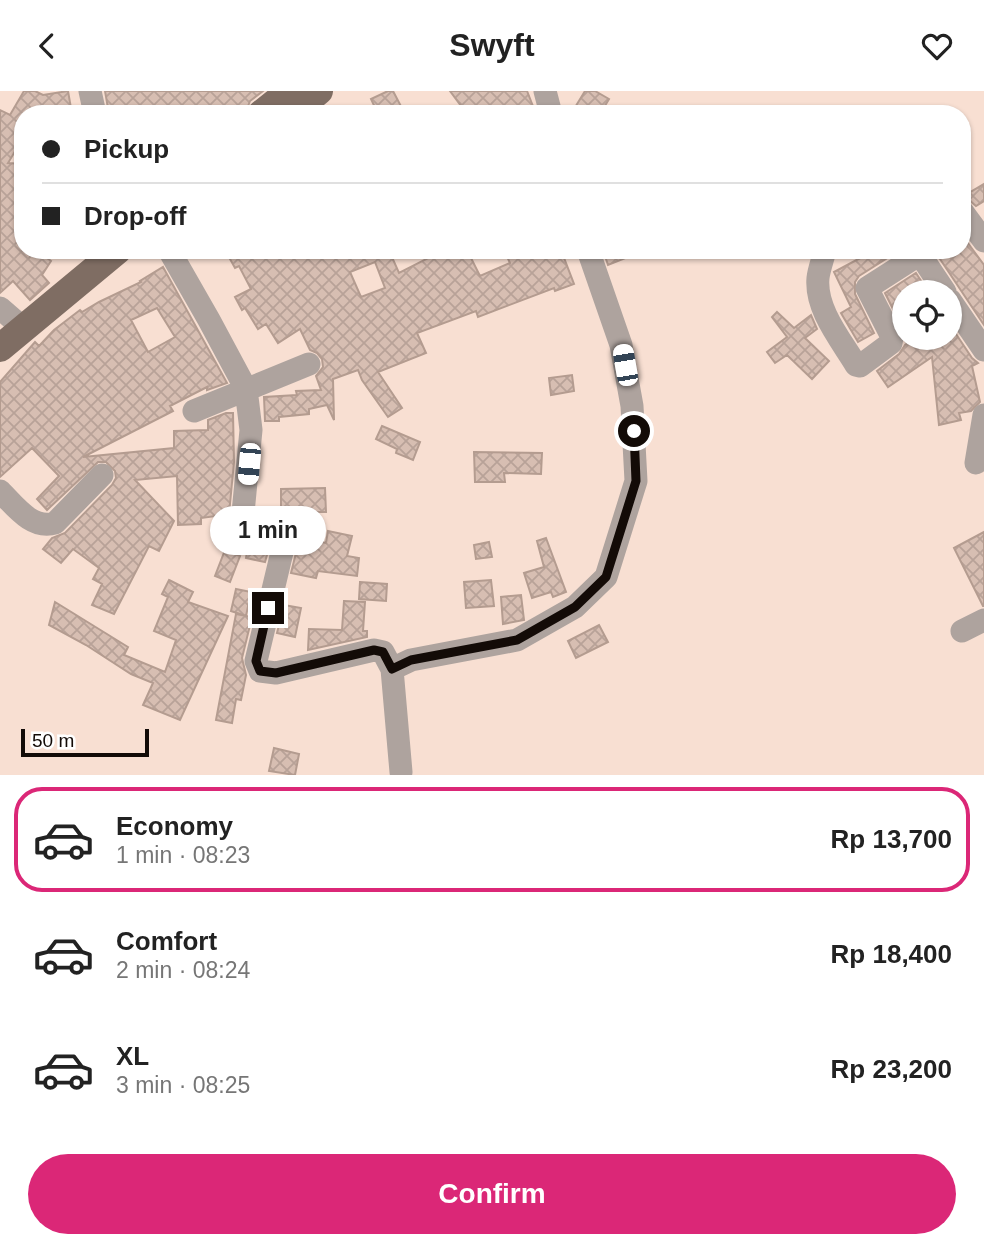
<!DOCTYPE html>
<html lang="en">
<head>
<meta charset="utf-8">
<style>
  :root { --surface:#fff; --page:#f2f2f2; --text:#222; --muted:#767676; --line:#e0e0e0; --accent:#db2777 }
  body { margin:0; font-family:Arial,sans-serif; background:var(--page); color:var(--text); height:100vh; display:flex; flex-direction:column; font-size:26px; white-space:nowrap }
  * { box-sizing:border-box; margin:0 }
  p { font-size:23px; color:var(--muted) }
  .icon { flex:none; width:38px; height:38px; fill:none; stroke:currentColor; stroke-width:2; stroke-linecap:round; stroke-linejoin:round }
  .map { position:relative; height:684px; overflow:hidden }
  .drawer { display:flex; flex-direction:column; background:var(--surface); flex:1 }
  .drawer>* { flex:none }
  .banner { position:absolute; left:14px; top:14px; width:957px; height:154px; border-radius:28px; box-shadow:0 2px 5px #0004; display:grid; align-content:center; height:154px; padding:0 28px; background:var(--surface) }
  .buttons { position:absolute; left:892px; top:189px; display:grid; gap:14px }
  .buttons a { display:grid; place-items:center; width:70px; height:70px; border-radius:50%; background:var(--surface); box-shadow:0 2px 5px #0004; font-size:35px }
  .scale { position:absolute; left:21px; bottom:18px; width:128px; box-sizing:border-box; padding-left:7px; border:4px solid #130b07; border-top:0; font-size:19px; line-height:24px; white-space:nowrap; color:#130b07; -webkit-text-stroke:5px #fff; paint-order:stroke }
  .end { position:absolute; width:32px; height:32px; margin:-16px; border:9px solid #130b07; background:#fff; box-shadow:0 0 0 4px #fff }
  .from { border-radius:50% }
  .bubble { position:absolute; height:49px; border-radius:24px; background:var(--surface); box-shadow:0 2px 5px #0004; font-size:23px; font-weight:600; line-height:49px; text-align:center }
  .car { position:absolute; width:21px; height:42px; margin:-21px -10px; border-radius:9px; box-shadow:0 0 5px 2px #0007; background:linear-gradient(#fff 24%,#345 0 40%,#fff 0 76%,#345 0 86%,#fff 0) }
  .banner b { display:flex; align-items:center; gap:24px; height:66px; font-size:26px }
  .banner b+b { border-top:2px solid var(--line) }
  .banner i { width:18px; height:18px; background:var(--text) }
  ul { padding:12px 0 0; list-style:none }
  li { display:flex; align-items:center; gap:21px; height:105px; margin:0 14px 10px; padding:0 14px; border:4px solid transparent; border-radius:28px }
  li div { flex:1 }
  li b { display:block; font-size:26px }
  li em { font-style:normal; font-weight:600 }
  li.selected { border-color:var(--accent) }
  li>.icon { width:63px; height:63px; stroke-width:1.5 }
  .cta { display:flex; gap:14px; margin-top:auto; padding:14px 28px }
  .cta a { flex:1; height:80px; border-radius:42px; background:var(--accent); color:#fff; font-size:28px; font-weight:600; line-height:80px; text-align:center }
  header { display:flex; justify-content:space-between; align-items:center; height:91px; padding:0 28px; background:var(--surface); font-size:32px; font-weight:600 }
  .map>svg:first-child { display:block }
  .building { fill:url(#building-cross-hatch); stroke:#b49c90; stroke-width:2; fill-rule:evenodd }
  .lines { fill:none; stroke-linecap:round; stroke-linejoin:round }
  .minor { stroke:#aea39e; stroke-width:23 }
  .major { stroke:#7f6d63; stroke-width:28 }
  .route { stroke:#130b07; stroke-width:9 }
</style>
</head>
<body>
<header><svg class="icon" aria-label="back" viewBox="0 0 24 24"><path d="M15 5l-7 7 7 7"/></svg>Swyft<svg class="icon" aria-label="heart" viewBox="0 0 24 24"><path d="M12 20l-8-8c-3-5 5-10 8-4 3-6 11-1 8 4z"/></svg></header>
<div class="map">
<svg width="984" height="685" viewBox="0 0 984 685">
  <defs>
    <pattern id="building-cross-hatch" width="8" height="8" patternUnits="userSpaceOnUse" patternTransform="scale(1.75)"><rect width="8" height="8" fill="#d7beb2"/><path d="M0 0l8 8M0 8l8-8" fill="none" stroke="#b8a298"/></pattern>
  </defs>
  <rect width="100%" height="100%" fill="#f8dfd2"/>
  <path class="building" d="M24 0H35L43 4 68 0 72 23H23V47L8 72 23 73V159H51L47 167 51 170 42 184 49 192 30 209 13 190 0 202V19L10 24Z
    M105 0H263L250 10 245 23H109Z
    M388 0H393L405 23H378L371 8Z
    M450 0H527L536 23H467Z
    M585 0H595L609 8 600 23H571Z
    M984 93V110L976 115 968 108 962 106Z
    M962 144 984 174V234L934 159H962Z
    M225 159H402L391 164 399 182 444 159H467L480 185 510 172 504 159H561L574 193 555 200 554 197 478 226 476 220 417 242 426 262 378 281 402 317 388 326 362 289 358 279 333 288 334 329 327 314 309 318V323L279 326V330H265L264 306 297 304 296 300 321 299 316 285 323 276 322 268 317 262 310 259 300 238 278 252 266 233 258 238 245 217 242 219 235 206 251 198 239 175 235 177ZM375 171 385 197 361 206 350 181Z
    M603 159H643V160L608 174Z
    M863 159H900L859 185 855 191V203L874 242 858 251 841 222 851 216 834 181 866 164Z
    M163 176 227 292 207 299V296L170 315 173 320 83 366 174 357V340L208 339V329L226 322H233L234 371 229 423 201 427V433L178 434 177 385 135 389 174 430 159 460 149 455 114 523 92 514 102 493 93 488 99 477 73 458 61 472 43 458 52 447 65 442 112 394 116 387 115 380 106 371H98L47 419 37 408 59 385 32 357 0 386V291L35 251 39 255 54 239 80 219 82 221 99 211 141 191 140 190ZM157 217 175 246 148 261 131 229Z
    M916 182 927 199 923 201H905V224L898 228 885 202Z
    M777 221 794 237 811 224 817 238 805 247 829 270 812 288 787 264 775 272 767 261 787 246 772 226Z
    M950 234 972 267 978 272 972 275 980 311 971 320 959 322 961 329 939 334 932 266 888 296 877 280 899 263 905 254 915 247H950Z
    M572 284 574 300 551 304 549 287Z
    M382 335 420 351 413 369 396 362 397 358 376 348Z
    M474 361 542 362 541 383 504 382 505 391H475Z
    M325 397 326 421H304V420H293L281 416V398Z
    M328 440 352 445 347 465 359 467 357 485 318 480 316 487 291 482 300 446 326 452Z
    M984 441V515H983L954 457Z
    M546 447 566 501 553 506 551 501 532 507 524 482 544 476 537 450Z
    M249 449 270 453 265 471 246 467Z
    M489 451 492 466 476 468 474 454Z
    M225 459 240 465 230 491 215 485Z
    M169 489 193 501 188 511 228 525 180 629 143 614 153 592 131 583 86 554 49 534 55 511 128 556 124 564 165 581 176 549 154 540 168 506 162 503Z
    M491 489 494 515 466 517 464 491Z
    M360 491 387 493 386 510 359 508Z
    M236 498 251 501 246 525 231 520Z
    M521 504 524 529 503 533 501 506Z
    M344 510 365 511 363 540H367V546L308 559 309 538 342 539Z
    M284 514 301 517 295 546 277 542Z
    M236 523 252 526 242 567 246 584 241 609 236 608 232 632 216 629Z
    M599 534 608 551 576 567 568 550Z
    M274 657 299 663 295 684 269 680Z"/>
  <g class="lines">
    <path class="minor" d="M90 0 95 23
      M545 0 551 23
      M962 120 984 150
      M169 159 209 229 246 298 251 339 243 422 246 432 284 430 288 436 256 570 260 580 276 582 374 559 383 561 392 578 401 681
      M825 159C823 168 819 178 818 187 815 218 841 249 856 274L860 275 891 252 892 246 867 197 920 163
      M917 159 945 201
      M950 209 984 259
      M0 217 23 237
      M194 320 309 273
      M976 372 984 324
      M0 400C15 415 32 439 55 432L102 384
      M962 540 984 529
      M392 578 411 569 517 549 575 516 606 486 636 390 632 315 621 254 588 159"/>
    <path class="major" d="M261 23 290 0
      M291 23 319 0
      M0 257 118 159"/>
  </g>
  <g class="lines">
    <path class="route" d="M268 517 256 570 260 580 276 582 374 559 383 561 392 578 411 569 517 549 575 516 606 486 636 390 634 340"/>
  </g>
</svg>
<div class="buttons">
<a><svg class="icon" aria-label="locate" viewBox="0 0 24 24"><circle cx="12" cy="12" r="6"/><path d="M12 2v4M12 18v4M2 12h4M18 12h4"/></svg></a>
</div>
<div class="scale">50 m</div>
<i class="end from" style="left:634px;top:340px"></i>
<i class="end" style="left:268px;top:517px"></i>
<div class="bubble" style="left:210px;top:415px;width:116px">1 min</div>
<i class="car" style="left:625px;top:274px;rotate:350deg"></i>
<i class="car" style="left:249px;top:373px;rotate:185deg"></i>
<div class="banner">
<b><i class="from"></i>Pickup</b>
<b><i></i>Drop-off</b>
</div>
</div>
<section class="drawer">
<ul>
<li class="selected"><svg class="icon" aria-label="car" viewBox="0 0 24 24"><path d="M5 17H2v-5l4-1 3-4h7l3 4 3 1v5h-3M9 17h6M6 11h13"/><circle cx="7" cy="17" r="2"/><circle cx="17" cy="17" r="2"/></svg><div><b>Economy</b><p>1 min · 08:23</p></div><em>Rp 13,700</em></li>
<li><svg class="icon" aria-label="car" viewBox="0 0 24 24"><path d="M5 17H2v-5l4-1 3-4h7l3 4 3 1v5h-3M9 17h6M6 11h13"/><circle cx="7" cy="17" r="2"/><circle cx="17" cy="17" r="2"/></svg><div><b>Comfort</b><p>2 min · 08:24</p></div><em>Rp 18,400</em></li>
<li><svg class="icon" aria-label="car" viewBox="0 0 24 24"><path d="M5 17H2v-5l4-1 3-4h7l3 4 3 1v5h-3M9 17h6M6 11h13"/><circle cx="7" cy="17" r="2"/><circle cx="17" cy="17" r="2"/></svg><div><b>XL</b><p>3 min · 08:25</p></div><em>Rp 23,200</em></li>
</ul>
<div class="cta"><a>Confirm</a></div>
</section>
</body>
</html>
